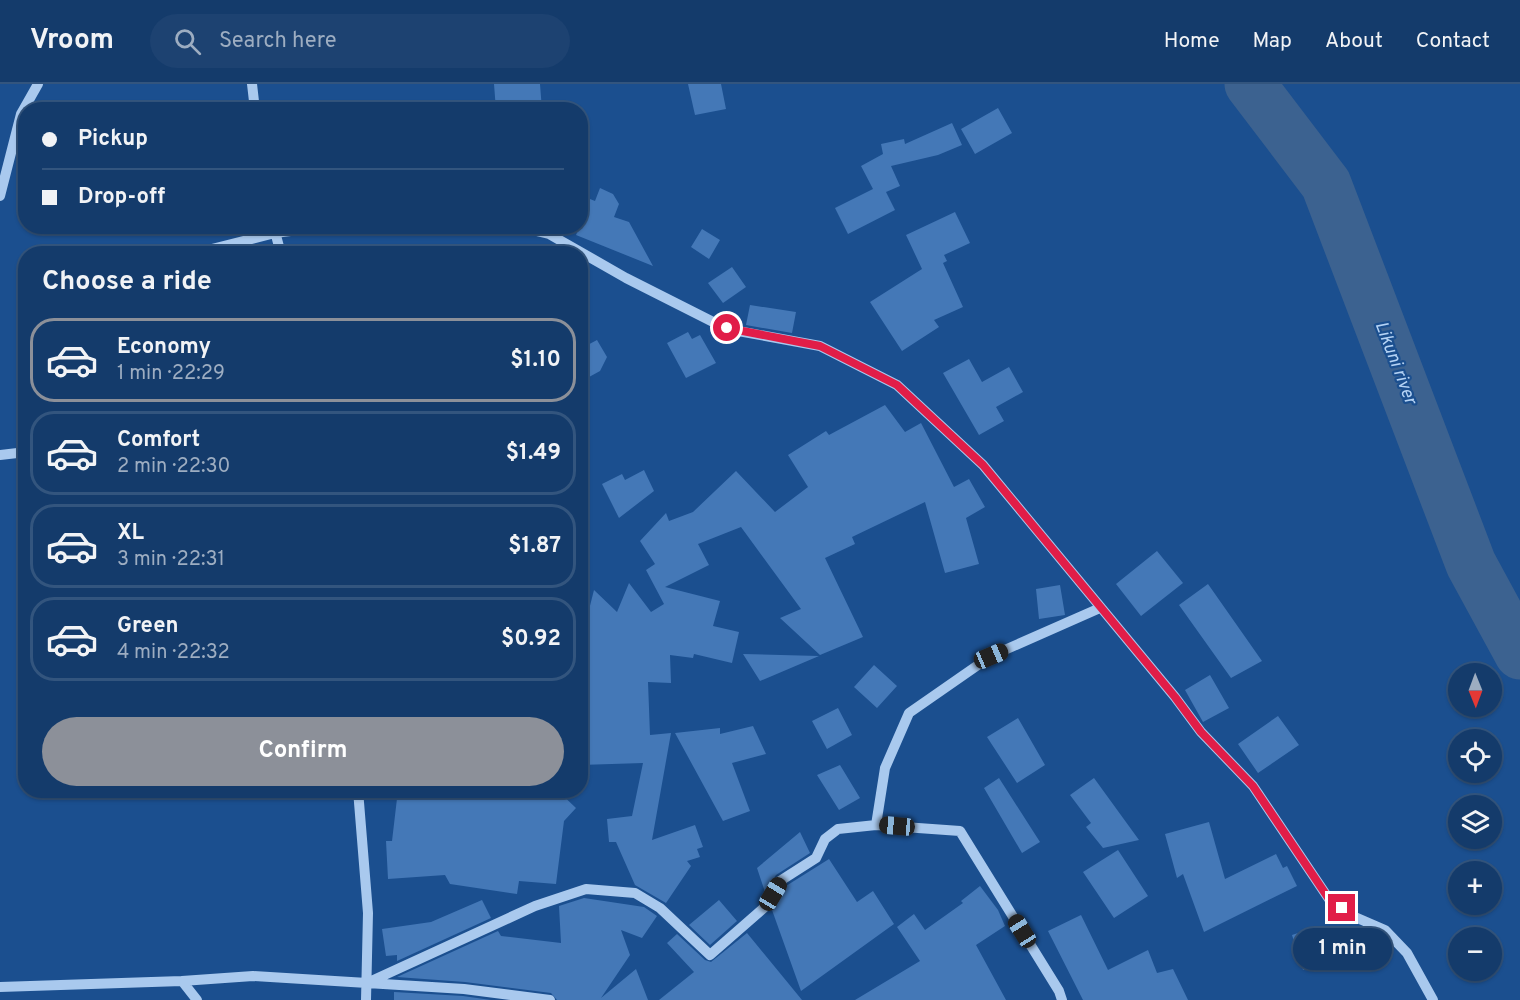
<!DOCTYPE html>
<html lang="en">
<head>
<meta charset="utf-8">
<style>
  :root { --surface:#143b6b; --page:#1d4271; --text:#f1f3f6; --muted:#9dadc1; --line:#33557e; --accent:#8c9099 }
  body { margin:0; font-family:Overpass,sans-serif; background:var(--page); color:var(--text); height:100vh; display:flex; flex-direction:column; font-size:22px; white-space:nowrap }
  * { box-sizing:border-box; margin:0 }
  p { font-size:20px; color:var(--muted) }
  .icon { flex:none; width:33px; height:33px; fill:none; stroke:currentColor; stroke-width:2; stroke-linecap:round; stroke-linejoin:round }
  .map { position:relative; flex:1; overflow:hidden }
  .sheet { position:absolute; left:18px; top:162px; width:570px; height:552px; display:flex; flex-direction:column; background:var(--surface); border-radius:24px; box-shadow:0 2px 4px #0004,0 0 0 2px var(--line) }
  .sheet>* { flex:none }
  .top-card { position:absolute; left:18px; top:18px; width:570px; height:132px; border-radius:24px; box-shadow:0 2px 4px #0004,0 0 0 2px var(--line); display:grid; align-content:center; height:132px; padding:0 24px; background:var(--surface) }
  .needle { width:39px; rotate:179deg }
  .buttons { position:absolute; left:1448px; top:579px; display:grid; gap:12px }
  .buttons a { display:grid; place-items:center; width:54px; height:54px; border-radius:50%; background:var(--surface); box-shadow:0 2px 4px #0004,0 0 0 2px var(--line); font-size:30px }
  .end { position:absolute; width:27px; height:27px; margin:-14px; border:8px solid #e11d48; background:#fff; box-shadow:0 0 0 3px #fff }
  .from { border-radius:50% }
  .bubble { position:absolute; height:42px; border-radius:21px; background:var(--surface); box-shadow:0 2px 4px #0004,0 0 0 2px var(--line); font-size:20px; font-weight:700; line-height:42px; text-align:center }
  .car { position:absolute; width:18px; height:36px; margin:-18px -9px; border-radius:8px; box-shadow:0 0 4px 2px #0007; background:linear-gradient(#222 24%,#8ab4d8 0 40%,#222 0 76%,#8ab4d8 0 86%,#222 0) }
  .top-card b { display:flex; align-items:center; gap:21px; height:57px; font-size:22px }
  .top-card b+b { border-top:2px solid var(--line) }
  .top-card i { width:15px; height:15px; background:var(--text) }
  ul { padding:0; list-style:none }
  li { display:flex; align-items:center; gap:18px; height:84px; margin:0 12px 9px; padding:0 12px; border:3px solid var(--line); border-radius:24px }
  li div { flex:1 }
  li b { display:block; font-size:22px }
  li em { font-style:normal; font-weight:700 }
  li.current { border-color:var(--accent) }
  li>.icon { width:54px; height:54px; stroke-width:1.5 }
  h2 { padding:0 24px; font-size:27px; line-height:72px }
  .cta { display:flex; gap:12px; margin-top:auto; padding:12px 24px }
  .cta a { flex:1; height:69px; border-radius:36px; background:var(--accent); color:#fff; font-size:24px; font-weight:700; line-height:69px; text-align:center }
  header { display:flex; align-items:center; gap:36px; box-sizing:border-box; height:84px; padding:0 30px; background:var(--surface); border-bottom:2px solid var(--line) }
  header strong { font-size:28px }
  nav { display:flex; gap:33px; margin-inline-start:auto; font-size:21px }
  .search { width:420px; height:54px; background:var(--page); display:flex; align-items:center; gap:15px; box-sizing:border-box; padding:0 21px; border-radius:33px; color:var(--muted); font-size:22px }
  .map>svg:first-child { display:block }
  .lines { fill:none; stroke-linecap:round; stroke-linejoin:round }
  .river { stroke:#3c6290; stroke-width:51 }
  .building { fill:#4478b7 }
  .minor { stroke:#a9c9ee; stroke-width:10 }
  .route { stroke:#e11d48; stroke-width:8 }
  .labels { text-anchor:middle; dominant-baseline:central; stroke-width:4.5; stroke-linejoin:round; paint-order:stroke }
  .water-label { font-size:18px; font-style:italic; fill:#b5d3f5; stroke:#1b4f8f }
</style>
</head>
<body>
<header>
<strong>Vroom</strong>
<div class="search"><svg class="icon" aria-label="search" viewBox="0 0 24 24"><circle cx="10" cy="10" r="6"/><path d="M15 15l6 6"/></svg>Search here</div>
<nav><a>Home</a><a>Map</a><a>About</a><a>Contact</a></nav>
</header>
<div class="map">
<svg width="1520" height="916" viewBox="0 0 1520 916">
  <rect width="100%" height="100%" fill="#1b4f8f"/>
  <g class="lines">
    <path class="river" d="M1250 0 1326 100 1471 480 1520 570"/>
  </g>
  <path class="building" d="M494 0H540L542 26H496Z
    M688 0H721L726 25 695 31Z
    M998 24 1012 49 975 70 961 45Z
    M952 39 962 61 938 71 891 82 900 102 886 108 895 126 848 150 835 124 873 105 861 82 883 70 881 60 904 55 905 60Z
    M600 104 613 110 619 120 614 133 629 138 653 182 576 151 580 142V111L595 117Z
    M955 128 970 159 944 171 947 177 943 179 963 223 934 236 939 243 902 267 870 218 922 185 906 151Z
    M702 145 720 156 709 175 691 163Z
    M732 183 746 203 723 219 708 199Z
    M750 221 796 228 792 249 746 241Z
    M688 248 692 255 700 251 716 279 686 294 667 259Z
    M597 256 607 273 600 287 580 298V265Z
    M969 275 982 298 1009 283 1023 308 996 323 1004 337 979 351 943 289Z
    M885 321 905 348 921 339 954 403 969 395 985 423 966 434 979 480 945 489 925 418 852 453 855 460 825 474 863 553 820 571 780 534 801 525 741 443 698 460 709 481 665 503 720 517 713 542 739 548 732 579 694 570 693 574 670 571 671 599 648 598 650 651 671 649 652 756 695 741 703 763 697 765 700 773 687 777 691 782 666 819 635 801 616 758H609L607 735 632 732 643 679 580 681V607L588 564 580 561 594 506 617 528 629 499 651 528 664 520 646 486 655 480 640 457 666 429 669 437 693 428 736 387 775 428 808 403 788 371 826 347 829 351Z
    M644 386 654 407 619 434 602 400 622 390 625 396Z
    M1157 467 1183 499 1141 532 1116 500Z
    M1208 500 1262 577 1231 594 1179 521Z
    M1060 501 1065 531 1039 535 1036 505Z
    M743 570 819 572 760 597Z
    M874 581 897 602 877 624 854 603Z
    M1210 591 1229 624 1203 638 1185 606Z
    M838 624 852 651 827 665 812 637Z
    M1278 632 1299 661 1258 689 1238 660Z
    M1018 634 1045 681 1017 699 987 653Z
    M753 642 766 670 732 679 750 727 723 737 675 649 720 644V650Z
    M840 681 860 714 839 726 817 691Z
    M999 694 1040 758 1022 769 984 704Z
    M1094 694 1139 756 1103 764 1086 743 1091 739 1070 711Z
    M398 706H557L576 724 564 737 556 800 519 797 517 810 450 800 445 791 388 795 386 757H392Z
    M1209 738 1225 795 1276 770 1283 784 1287 782 1297 802 1204 848 1183 790 1177 794 1165 750Z
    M800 748 810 769 776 791 765 808 757 784Z
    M1118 766 1148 812 1114 834 1083 788Z
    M829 775 857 818 873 807 894 840 801 907 772 826 786 802Z
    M980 802 998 826 1005 842 976 861 1006 916H855L920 877 897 843 914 830 925 846 963 819 961 817Z
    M584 814 644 823 657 832 642 854 621 846 630 871 601 914 636 885 648 916H557L551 909 465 898 397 893 498 847 501 852 561 859 559 822Z
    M482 816 491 834 397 877V871L386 872 382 845 431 838Z
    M719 816 737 837 710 861 689 841Z
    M1081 831 1108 886 1148 866 1157 889 1173 885 1188 916H1083L1048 847Z
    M1313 844 1324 880 1303 886 1292 851Z
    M747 849 802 916H659L694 888 667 859 677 850 705 876 711 878Z
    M394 908 463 912 491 916H394Z"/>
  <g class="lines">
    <path class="minor" d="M252 0 255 26
      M0 112 21 30 38 0
      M515 142 549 150 626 194 727 245 820 262 897 301 983 381 1175 613 1201 648 1253 702 1329 815 1355 833 1385 846 1407 869 1433 916
      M274 144 281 170
      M192 170 275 149 329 142
      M0 371 26 368
      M358 706 368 829 366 916
      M876 741 885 684 909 629 991 572 1100 524
      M182 897 253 892 464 905 550 916
      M367 899 535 822 586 805 635 809 660 824 710 871 766 822 780 797 816 774 825 755 838 745 876 741 960 747 1059 907 1062 916
      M0 903 182 897 197 916"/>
  </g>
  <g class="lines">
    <path class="route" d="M727 244 820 262 897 301 983 381 1175 613 1201 648 1253 702 1329 815 1342 824"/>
  </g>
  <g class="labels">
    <g class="water-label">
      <text transform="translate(1395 279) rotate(69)">Likuni river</text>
    </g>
  </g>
</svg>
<div class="buttons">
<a><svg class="needle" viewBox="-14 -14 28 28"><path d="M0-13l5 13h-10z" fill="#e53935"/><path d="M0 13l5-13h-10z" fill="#9dadc1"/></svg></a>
<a><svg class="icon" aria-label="locate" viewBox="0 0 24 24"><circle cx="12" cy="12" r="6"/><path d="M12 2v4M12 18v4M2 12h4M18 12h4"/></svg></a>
<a><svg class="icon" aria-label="layers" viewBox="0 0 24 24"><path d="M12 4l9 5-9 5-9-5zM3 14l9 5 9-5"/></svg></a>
<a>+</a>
<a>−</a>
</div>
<i class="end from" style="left:727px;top:244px"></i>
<i class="end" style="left:1342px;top:824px"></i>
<div class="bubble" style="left:1293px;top:844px;width:99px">1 min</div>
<i class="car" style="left:991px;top:572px;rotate:67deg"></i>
<i class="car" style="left:897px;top:742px;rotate:275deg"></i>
<i class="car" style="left:773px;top:810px;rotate:31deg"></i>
<i class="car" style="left:1022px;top:847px;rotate:328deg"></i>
<div class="top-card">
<b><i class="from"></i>Pickup</b>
<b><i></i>Drop-off</b>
</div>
<section class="sheet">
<h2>Choose a ride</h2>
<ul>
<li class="current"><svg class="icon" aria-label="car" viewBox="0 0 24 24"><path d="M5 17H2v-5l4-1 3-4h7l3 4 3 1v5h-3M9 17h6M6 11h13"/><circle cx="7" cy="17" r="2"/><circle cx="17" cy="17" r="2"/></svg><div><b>Economy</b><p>1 min · 22:29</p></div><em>$1.10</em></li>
<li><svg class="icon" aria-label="car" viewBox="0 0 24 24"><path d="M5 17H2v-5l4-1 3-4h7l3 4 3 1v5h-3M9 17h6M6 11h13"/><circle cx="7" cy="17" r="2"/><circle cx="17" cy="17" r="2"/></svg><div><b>Comfort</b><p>2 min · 22:30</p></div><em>$1.49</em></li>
<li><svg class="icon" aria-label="car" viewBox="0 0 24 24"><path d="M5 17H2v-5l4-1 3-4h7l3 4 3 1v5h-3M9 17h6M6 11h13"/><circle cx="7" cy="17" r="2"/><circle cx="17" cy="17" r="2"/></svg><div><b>XL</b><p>3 min · 22:31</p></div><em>$1.87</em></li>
<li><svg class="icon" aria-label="car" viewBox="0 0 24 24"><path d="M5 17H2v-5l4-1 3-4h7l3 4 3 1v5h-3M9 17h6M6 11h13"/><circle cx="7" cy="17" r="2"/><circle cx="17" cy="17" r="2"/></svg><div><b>Green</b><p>4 min · 22:32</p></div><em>$0.92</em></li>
</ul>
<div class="cta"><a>Confirm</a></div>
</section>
</div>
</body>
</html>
